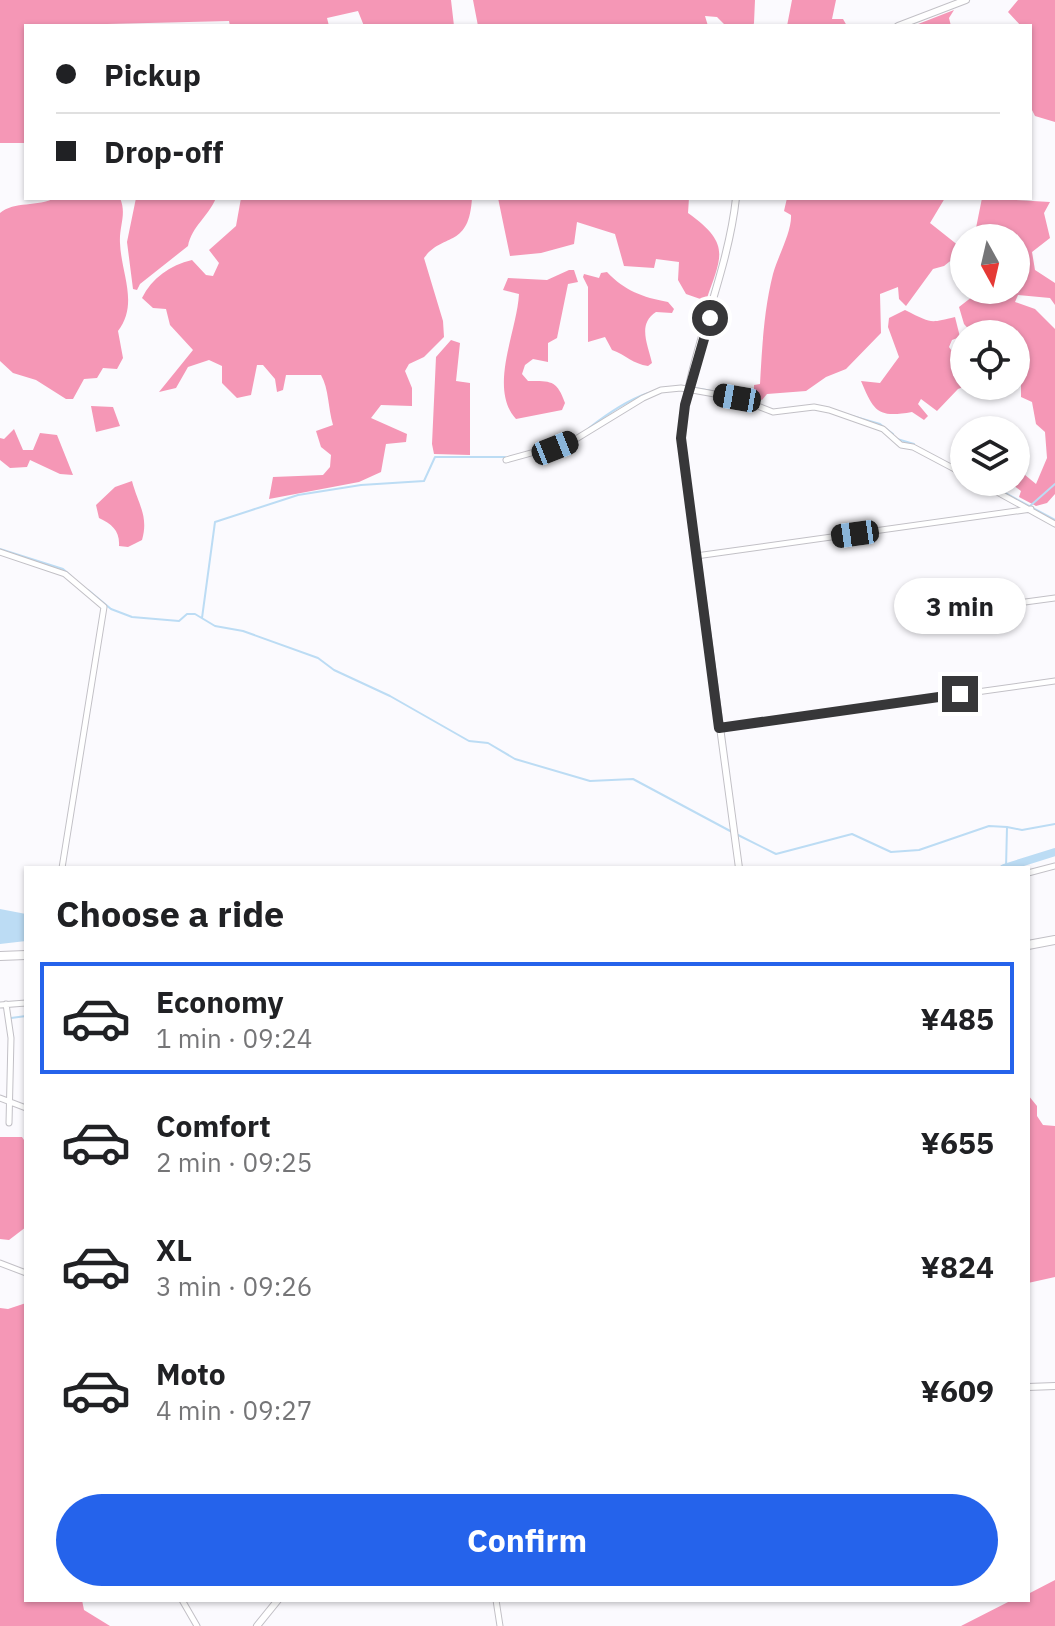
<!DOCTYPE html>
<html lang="en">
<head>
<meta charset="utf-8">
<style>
  :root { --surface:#fff; --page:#f2f2f2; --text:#202124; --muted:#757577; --line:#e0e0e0; --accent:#2563eb }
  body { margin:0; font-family:"IBM Plex Sans",sans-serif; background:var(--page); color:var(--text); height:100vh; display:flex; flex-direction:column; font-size:30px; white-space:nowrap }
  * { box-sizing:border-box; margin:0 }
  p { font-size:26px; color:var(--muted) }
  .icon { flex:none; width:44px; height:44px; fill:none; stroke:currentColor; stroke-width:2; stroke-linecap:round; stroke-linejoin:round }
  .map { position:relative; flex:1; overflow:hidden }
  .panel { position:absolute; left:24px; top:866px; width:1006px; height:736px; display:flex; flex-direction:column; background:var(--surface); border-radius:0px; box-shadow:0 2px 6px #0004 }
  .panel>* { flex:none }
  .guide { position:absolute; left:24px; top:24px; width:1008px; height:176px; border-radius:0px; box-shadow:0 2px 6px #0004; display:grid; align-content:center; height:176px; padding:0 32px; background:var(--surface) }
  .needle { width:52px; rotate:172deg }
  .controls { position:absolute; left:950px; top:224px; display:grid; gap:16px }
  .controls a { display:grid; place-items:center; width:80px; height:80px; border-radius:50%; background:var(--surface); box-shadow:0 2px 6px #0004; font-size:40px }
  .end { position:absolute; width:36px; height:36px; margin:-18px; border:10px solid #373739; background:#fff; box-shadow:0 0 0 4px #fff }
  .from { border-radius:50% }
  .bubble { position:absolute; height:56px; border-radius:28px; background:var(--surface); box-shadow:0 2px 6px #0004; font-size:26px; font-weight:700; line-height:56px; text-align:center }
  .car { position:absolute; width:24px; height:48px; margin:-24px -12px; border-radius:10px; box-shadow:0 0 6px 2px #0007; background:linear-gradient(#222 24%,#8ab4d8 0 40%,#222 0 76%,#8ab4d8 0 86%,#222 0) }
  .guide b { display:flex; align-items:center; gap:28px; height:76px; font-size:30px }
  .guide b+b { border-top:2px solid var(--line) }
  .guide i { width:20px; height:20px; background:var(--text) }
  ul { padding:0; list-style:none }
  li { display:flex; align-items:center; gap:24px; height:112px; margin:0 16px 12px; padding:0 16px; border:4px solid transparent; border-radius:0px }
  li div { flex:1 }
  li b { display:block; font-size:30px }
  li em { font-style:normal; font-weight:700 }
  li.on { border-color:var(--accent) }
  li>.icon { width:72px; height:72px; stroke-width:1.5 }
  h2 { padding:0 32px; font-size:36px; line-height:96px }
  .action { display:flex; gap:16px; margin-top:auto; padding:16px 32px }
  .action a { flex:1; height:92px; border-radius:48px; background:var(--accent); color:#fff; font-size:32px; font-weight:700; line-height:92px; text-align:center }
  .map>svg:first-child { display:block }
  .forest { fill:#f597b6 }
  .water { fill:#bcdcf4 }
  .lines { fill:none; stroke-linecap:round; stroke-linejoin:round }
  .stream { stroke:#bcdcf4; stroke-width:2 }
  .river { stroke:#bcdcf4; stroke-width:8 }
  .minor-casing { stroke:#c2c0c6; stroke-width:7 }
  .tertiary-casing { stroke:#c2c0c6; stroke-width:8 }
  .trunk-casing { stroke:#c2c0c6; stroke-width:10 }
  .minor { stroke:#fff; stroke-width:5 }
  .tertiary { stroke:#fff; stroke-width:6 }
  .trunk { stroke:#fff; stroke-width:8 }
  .route { stroke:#373739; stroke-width:10 }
</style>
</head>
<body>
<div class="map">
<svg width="1055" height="1626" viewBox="0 0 1055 1626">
  <rect width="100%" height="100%" fill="#fbfafe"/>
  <path class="forest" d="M0 0H451L454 26H364L358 11 327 18 329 26H230L229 21 26 26V143H0Z
    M473 0H755L754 23 753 26H726L717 17 705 16 708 26H478Z
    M792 0H836L832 19H843L847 26H787Z
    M1018 0H1055V122L1035 116 1030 106V26H1021L1008 12Z
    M954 10 949 18 951 26H913Z
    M55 198H120C127 214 119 226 120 243 121 273 139 304 118 331L123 358 117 369 103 368 97 378 84 379 73 399H66L36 380 13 373 0 361V213C14 201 38 207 55 198Z
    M136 198H216C208 217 192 226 188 246L140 284 137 290 133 289 127 242Z
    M241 198H472C469 249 443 232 424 258L443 321 444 337 424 357 409 364 405 371 412 388V406L381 405 371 418 407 434 406 442 386 444 381 472 359 482 269 499 273 477 323 475 330 467 331 455 321 447 316 431 333 425C328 408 329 389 321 375H286L283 390 277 392 275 379 263 365H257L251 395 237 398 222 383V366L209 360 188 367 176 388 159 392 193 350 170 325 166 309 153 308 142 298C152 278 170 265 192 260L206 275 213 276 219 263 209 250 236 226Z
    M498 198H689L688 213C731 244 722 255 706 301L686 294 678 280 679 262 656 259 654 268 624 266 615 234 577 222 574 244 541 253 510 256Z
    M787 198H945L930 223 964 250 944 266 933 269 906 306 899 299 898 287 880 294 881 333 846 369 826 377 806 391 767 394 762 400 754 397V385L760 384C762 348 764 309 773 274 778 256 792 231 791 215L784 211Z
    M982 198 1050 202 1044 213 1050 238 1032 252 1035 270 1055 283V305L1050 298 1018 295 1015 302 1035 309 1055 329V494L1047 503 1036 506 1019 497 1021 491 1009 482H1016V458L1019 470 1036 484 1047 458 1045 432 1036 424 1032 402 1021 397V385L1016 382V334H973L964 324 959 307 981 290H1016V238H974Z
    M569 270H574L578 282 568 284 557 338 548 343V362L533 359 525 365 522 374 528 381C551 381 557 380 565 403L562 410 516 419C488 388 517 332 519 294L503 290 508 278 547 280Z
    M607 272C625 291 642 297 668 302L674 309 672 313 656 312C637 324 648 345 652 363L648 366C633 364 626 355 612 350L605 337 588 342V287L583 277 584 274 599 278 601 273Z
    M905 310C933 324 929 323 955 317L960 337 952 340 949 347 964 368 966 386 958 389 937 411 921 399 918 404 928 416 924 420 912 412C878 418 874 412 861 381L880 383 899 357 888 327 889 318Z
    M451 340 460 343 456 381 470 383V455L434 454 432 444 436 357Z
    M91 406 113 407 120 426 96 432Z
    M14 429 23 450H33L40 433 57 435 73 475 60 474 30 460 27 467 10 468 0 460V438L4 439Z
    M132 481C138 504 149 516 142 540L128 547 119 546C120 531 112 524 99 518L96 505 115 487Z
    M1028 1095 1037 1106V1116L1043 1125 1055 1126V1277L1028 1283Z
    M0 1137H22L26 1143V1227L9 1240 0 1239Z
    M26 1303V1600H82L84 1610 110 1626H0V1308L8 1309Z
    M1055 1580V1626H961L1012 1600H1028V1594Z"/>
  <path class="water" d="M0 909 26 914V941L0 944Z"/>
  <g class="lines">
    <path class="stream" d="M741 397 753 401
      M814 405 880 424 893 434
      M589 428C629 397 661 380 711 391
      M897 439 914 444
      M985 482 1055 520
      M1030 506 1055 484
      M0 549 63 569 71 576
      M88 590 111 609 132 617 179 621 187 614H195L215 626 243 631 318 658 334 670 390 696 469 741 488 743 515 759 590 781 633 779 732 832
      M202 618 215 522 298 495 361 485 424 481 435 457H505
      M738 835 776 854 852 834 891 852 919 850 989 826 1007 827
      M1006 868 1007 827 1022 830 1055 824
      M11 1018 26 1016"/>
    <path class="river" d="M1004 868 1055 852"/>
    <g class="minor-casing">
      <path id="minor" d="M506 460 571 442 643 398 661 390 681 388 737 398 773 412 814 407 829 410 883 429 901 445 913 447 964 474
        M979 482 1055 524
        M0 552 65 574 104 607 62 868
        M696 556 1031 509
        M989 607 1055 598
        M719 728 1055 681
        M1028 873 1055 866
        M6 1004 11 1038 9 1123
        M0 1005 26 1003
        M0 1098 26 1108
        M0 1263 26 1273
        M182 1600 197 1626
        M496 1600 500 1626"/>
    </g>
    <g class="tertiary-casing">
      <path id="tertiary" d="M898 26 966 0
        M736 198C727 280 687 356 681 438L739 868
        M1028 1387 1055 1386
        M257 1626 278 1600"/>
    </g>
    <g class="trunk-casing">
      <path id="trunk" d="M1028 945 1055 940
        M0 956 26 955"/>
    </g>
    <use href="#minor" class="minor"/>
    <use href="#tertiary" class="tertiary"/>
    <use href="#trunk" class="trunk"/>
  </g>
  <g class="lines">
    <path class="route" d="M710 318 685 405 681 438 719 728 960 694"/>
  </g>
</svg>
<div class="controls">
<a><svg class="needle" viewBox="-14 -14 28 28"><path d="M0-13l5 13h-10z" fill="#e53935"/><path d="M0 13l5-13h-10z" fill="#757577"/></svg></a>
<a><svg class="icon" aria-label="locate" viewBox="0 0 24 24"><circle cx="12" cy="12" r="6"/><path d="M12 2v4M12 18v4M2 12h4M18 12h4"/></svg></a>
<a><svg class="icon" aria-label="layers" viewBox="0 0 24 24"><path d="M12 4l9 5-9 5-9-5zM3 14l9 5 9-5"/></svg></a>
</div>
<i class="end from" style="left:710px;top:318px"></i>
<i class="end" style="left:960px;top:694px"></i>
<div class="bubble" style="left:894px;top:578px;width:132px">3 min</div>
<i class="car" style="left:737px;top:398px;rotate:280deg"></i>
<i class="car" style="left:555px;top:448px;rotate:68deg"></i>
<i class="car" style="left:855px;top:534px;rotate:262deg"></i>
<div class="guide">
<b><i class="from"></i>Pickup</b>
<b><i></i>Drop-off</b>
</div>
<section class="panel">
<h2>Choose a ride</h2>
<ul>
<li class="on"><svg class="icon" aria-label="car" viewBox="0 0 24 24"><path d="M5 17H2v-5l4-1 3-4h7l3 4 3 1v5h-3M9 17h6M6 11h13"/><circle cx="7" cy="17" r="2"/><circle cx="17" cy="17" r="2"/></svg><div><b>Economy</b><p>1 min · 09:24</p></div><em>¥485</em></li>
<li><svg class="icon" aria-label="car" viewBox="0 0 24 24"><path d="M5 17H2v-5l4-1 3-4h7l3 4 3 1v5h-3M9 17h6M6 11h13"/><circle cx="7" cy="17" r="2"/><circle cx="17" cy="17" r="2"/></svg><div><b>Comfort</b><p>2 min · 09:25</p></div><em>¥655</em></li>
<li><svg class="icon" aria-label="car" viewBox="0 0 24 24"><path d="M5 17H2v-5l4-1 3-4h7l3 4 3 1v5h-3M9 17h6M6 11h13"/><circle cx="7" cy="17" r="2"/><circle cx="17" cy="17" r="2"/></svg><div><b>XL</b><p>3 min · 09:26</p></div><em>¥824</em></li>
<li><svg class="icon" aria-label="car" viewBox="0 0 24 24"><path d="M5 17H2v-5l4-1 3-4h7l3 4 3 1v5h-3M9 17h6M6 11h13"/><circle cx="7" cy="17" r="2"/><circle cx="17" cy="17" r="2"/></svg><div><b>Moto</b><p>4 min · 09:27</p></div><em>¥609</em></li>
</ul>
<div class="action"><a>Confirm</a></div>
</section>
</div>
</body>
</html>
